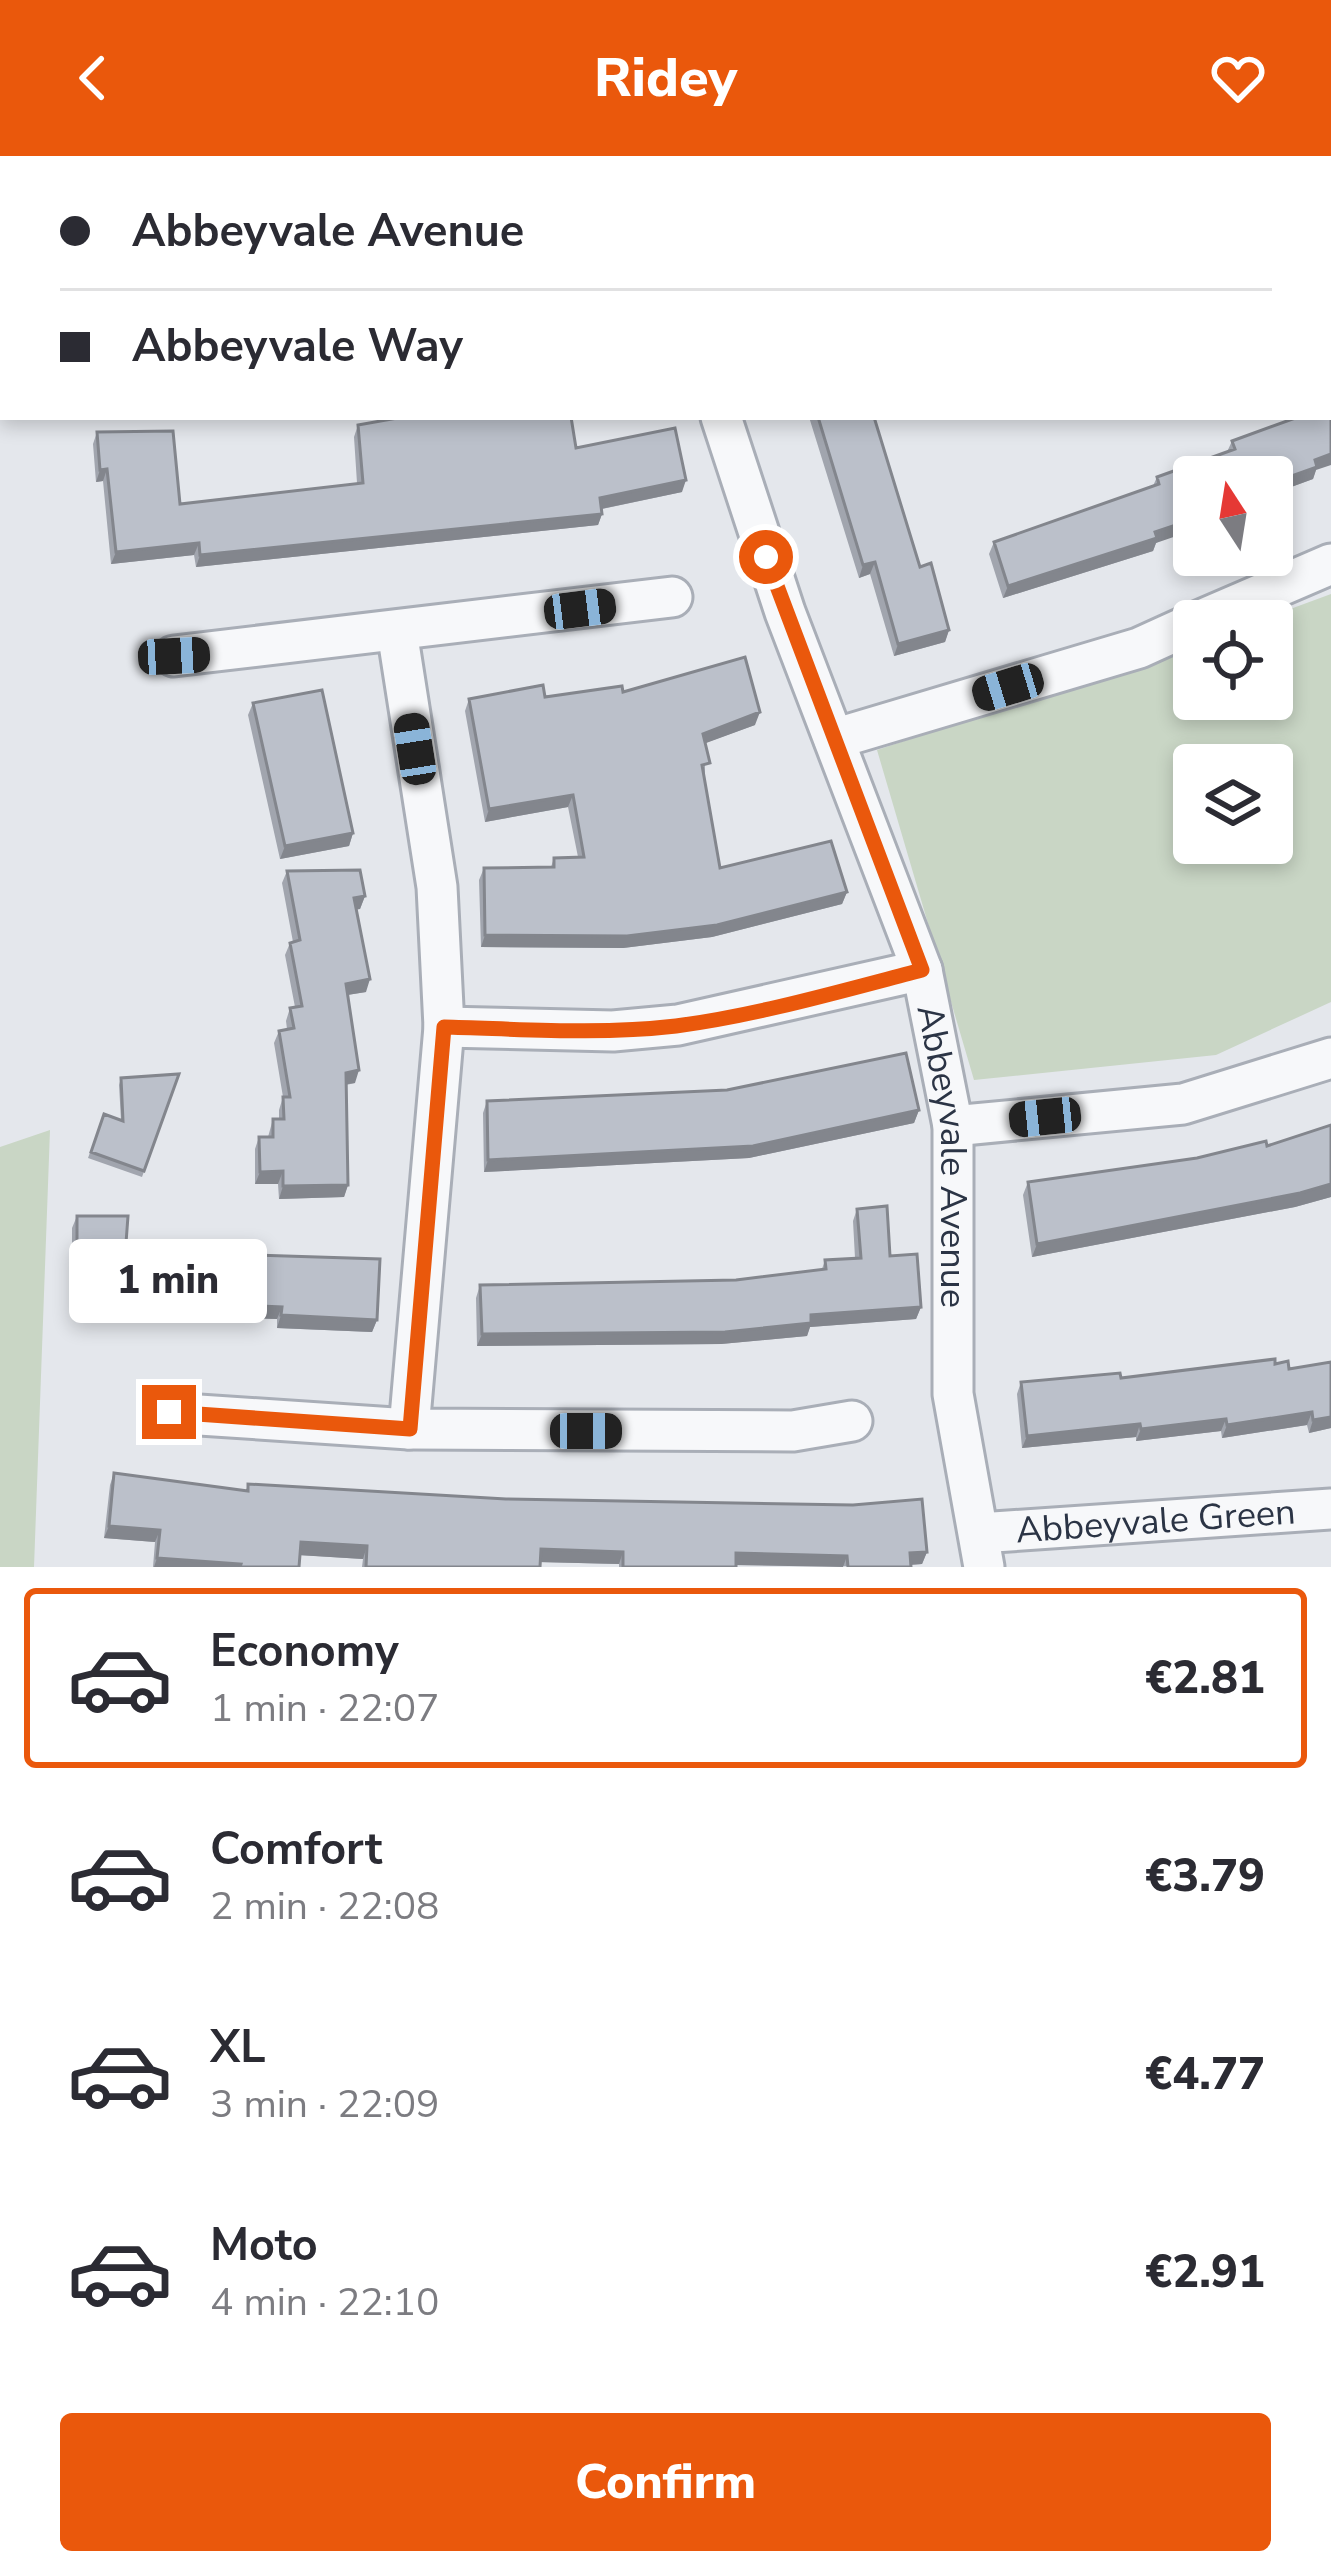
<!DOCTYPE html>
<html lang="en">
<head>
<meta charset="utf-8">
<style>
  :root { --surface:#fff; --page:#f2f2f3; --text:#2b2b33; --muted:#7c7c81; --line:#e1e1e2; --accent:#ea580c }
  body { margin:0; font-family:"Nunito Sans",sans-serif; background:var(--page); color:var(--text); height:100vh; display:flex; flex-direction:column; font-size:45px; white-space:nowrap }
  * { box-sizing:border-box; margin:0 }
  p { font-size:39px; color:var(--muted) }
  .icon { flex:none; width:66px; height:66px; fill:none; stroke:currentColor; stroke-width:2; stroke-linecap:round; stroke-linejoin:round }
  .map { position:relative; height:1411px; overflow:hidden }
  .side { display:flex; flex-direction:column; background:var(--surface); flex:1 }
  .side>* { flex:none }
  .top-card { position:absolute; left:0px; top:0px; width:1332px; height:264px; box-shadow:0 6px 18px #0003; display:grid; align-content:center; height:264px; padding:0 60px; background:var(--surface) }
  .needle { width:78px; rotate:348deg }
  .tools { position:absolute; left:1173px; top:300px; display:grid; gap:24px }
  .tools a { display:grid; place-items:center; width:120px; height:120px; border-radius:12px; background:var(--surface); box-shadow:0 6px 18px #0003; font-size:60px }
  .end { position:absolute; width:54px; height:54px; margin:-27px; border:15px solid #ea580c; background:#fff; box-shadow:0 0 0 6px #fff }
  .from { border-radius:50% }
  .bubble { position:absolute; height:84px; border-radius:12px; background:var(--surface); box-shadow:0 6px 18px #0003; font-size:39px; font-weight:800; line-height:84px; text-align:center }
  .car { position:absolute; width:36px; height:72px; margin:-36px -18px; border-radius:15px; box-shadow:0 0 9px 3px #0007; background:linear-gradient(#222 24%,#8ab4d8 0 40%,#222 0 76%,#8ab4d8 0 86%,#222 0) }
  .top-card b { display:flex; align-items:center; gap:42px; height:114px; font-size:45px }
  .top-card b+b { border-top:3px solid var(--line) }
  .top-card i { width:30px; height:30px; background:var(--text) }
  ul { padding:21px 0 0; list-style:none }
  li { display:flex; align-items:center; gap:36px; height:180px; margin:0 24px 18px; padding:0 36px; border:6px solid transparent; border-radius:12px }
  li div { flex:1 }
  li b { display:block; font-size:45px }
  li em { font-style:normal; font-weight:800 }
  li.selected { border-color:var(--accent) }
  li>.icon { width:108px; height:108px; stroke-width:1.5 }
  .primary-button { display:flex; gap:24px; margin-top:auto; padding:24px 60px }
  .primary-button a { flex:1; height:138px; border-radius:12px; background:var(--accent); color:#fff; font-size:48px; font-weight:800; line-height:138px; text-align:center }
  header { display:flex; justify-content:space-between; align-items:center; height:156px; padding:0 60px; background:var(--accent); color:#fff; font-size:54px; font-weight:800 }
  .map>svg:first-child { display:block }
  .green { fill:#c9d6c5; fill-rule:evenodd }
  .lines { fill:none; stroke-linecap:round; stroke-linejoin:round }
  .minor-casing { stroke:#a9aeb7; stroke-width:45 }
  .minor { stroke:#f7f8fa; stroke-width:39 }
  .wall { fill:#a1a5ae }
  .shaded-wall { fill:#83868d }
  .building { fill:#bbc0ca; stroke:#83868d; stroke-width:3 }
  .route { stroke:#ea580c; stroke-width:15 }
  .labels { text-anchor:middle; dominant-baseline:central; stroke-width:12; stroke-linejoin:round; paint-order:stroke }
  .street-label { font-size:36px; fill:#2b3445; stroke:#f4f6f9 }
</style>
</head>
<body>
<header><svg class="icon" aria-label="back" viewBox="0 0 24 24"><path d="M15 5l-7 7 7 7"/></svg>Ridey<svg class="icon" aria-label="heart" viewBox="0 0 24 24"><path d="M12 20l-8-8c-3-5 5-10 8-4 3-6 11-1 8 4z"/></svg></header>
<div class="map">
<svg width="1331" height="1411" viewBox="0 0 1331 1411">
  <rect width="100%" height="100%" fill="#e4e7ec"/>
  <path class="green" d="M1331 438V846L1216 899 974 924 877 594 1194 489V543H1272V465H1258ZM1194 609H1272V687H1194Z
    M50 974 34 1411H0V991Z"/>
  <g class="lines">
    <g class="minor-casing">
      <g id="minor">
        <path d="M257 0V3"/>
        <path d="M685 3V0"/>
        <path id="s1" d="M721 261 785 456 922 814 953 970V1238L984 1411"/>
        <path d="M1199 465 1331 408"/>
        <path d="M397 475 437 731 444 871 409 1273"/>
        <path d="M174 500 672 441"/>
        <path d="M834 583 1139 492 1194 467"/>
        <path d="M444 871 613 875 678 869 922 814"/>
        <path d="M953 970 1183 948 1331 902"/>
        <path d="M169 1257 409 1273 793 1275 852 1265"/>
        <path id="s2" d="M979 1377 1331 1353"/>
      </g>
    </g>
    <use href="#minor" class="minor"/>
  </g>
  <path class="wall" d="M809 261H874L920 411 949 474 945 486 894 500 870 418 859 422Z
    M358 269 576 292 682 336 602 353V358L598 369 196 411 194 399 111 408 103 325 96 326 93 288 97 276 180 348 357 327 354 281Z
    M1232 285 1316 314 1313 323 1272 338V321L1156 387 1153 395 1003 442 989 398 994 386 1153 330 1157 321 1227 296Z
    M623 536 755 569 705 587V619L704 620 720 712 847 736 842 748 712 781 623 792 481 791 479 724 484 712 551 711 554 702 578 701 568 651 485 666 465 555 469 543Z
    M253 547 353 677 349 690 280 703 248 559Z
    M287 715 365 740 360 753H356L366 836 347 839 355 927 346 929 348 1029 344 1041 279 1043 278 1028H255V993L259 981H268L273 963H279V954L283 941 274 887 279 875 287 873 286 865 290 852 295 851 285 799 290 787 293 786 282 727Z
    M179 918 142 1021 88 1002 104 958 121 964 119 929 121 922Z
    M487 945 919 954 914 967 749 1002 484 1016 483 957Z
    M1331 969V1041L1295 1051 1032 1101 1023 1039 1028 1026 1197 1002 1267 990Z
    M857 1053 921 1151 916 1163 810 1171 807 1180 721 1188 477 1190 476 1142 480 1129 736 1124 822 1113 825 1104 855 1102 853 1065Z
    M77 1060 126 1087 192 1097 377 1164 372 1176 277 1172V1163L192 1160V1150L72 1149V1072Z
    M1275 1208 1289 1213 1331 1272 1309 1277 1307 1269 1222 1282 1221 1275 1136 1285V1281L1022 1292 1017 1238 1021 1226 1121 1222Z
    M114 1317 246 1335 248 1328 927 1396 922 1408 911 1409V1411L736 1409V1411H619V1408L540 1406V1411H362L363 1403 300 1399 299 1411H153L155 1386 104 1382 110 1329Z"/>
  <path class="shaded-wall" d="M1331 298V309L1316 314 1313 323 1272 338V327L1315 304Z
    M107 313 103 325 96 326 100 314Z
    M686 324 682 336 596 354 600 342Z
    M602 358 598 369 196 411 200 399Z
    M1194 363V374L1156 387 1153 395 1003 442 1008 430Z
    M199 387 194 399 111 408 116 396Z
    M875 406 870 418 859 422 863 409Z
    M949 474 945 486 894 500 898 488Z
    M760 556 755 569 698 590 703 578Z
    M573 639 568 651 485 666 489 653Z
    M353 677 349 690 280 703 285 690Z
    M847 736 842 748 712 781 623 792 481 791 485 779Z
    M365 740 360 753 349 755 354 742Z
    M370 823 366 836 341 840 346 828Z
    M359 914 355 927 341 929 346 917Z
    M919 954 914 967 749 1002 484 1016 488 1004Z
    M283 1015 278 1028H255L260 1016Z
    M1331 1028V1041L1295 1051 1032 1101 1037 1088Z
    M348 1029 344 1041 279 1043 283 1030Z
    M77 1136 197 1137 192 1150 72 1149Z
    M196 1147 282 1151 277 1163 192 1160Z
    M921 1151 916 1163 810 1171 807 1180 721 1188 477 1190 482 1178Z
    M281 1159 377 1164 372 1176 277 1172Z
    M1312 1256 1307 1269 1222 1282 1227 1269Z
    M1331 1261V1272L1309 1277 1313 1264Z
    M1226 1263 1221 1275 1136 1285 1141 1273Z
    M1140 1268 1136 1281 1022 1292 1027 1280Z
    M109 1370 160 1374 155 1386 104 1382Z
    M301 1386 367 1390 363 1403 297 1399Z
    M541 1393 623 1396 619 1408 537 1406Z
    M927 1396 922 1408 905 1409 910 1397Z
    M736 1397 847 1400 843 1411 732 1409Z
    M157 1402 241 1408 240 1411H154Z"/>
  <path class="building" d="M111 0H162V3H111Z
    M769 0H824V3H770Z
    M930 0H984V2L1000 0H1156V3H913Z
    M1329 3H1331V52L1329 53Z
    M1329 239H1331V298L1315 304 1317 311 1272 327V321H1194V363L1155 376 1157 382 1008 430 994 386 1159 328 1157 321 1235 293 1232 285 1298 261H1329Z
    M403 261H571L576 292 675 272 686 324 600 342 602 358 200 399 199 387 116 396 107 313 100 314 97 276 173 275 180 348 363 327 358 269Z
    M818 261H874L920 411 931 407 949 474 898 488 875 406 863 409Z
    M745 501 760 556 703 578 710 607 702 609 720 712 831 685 847 736 717 769 627 780 485 779 484 712 554 711V702L584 701 573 639 489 653 469 543 543 529 545 541 622 530 623 536Z
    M322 534 353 677 285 690 253 547Z
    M360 714 365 740 354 742 370 823 346 828 359 914 346 917 348 1029 283 1030V1015L260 1016 259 981H273V963H284L283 941H290L279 875 294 872 290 852 302 850 290 787 300 784 287 715Z
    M906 897 919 954 753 990 488 1004 487 945 727 934Z
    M179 918 144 1015 91 996 104 958 123 965 121 922Z
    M1331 969V1028L1300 1037 1037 1088 1028 1026 1197 1002 1266 985 1267 990Z
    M887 1050 890 1100 917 1098 921 1151 811 1159V1167L725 1176 482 1178 480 1129 736 1124 826 1113 825 1104 861 1102 857 1053Z
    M77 1060H128L126 1087 192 1088V1097L380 1103 377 1164 281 1159 282 1151 196 1147 197 1137 77 1136Z
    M1275 1203V1208L1288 1205 1289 1213 1331 1206V1261L1313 1264 1312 1256 1227 1269 1226 1263 1141 1273 1140 1268 1027 1280 1021 1226 1120 1217 1121 1222Z
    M114 1317 248 1335V1328L506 1343 853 1349 922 1343 927 1396 910 1397 911 1411H848L847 1400 736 1397V1411H623V1396L541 1393 540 1411H366L367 1390 301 1386 299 1411H240L241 1408 157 1402 160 1374 109 1370Z"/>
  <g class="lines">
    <path class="route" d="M169 1256 410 1273 444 871C521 873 599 879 676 870 759 859 841 835 922 814L766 401"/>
  </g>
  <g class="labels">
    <g class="street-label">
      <text stroke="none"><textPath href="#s1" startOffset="777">Abbeyvale Avenue</textPath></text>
      <text stroke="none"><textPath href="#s2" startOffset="177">Abbeyvale Green</textPath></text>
    </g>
  </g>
</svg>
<div class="tools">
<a><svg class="needle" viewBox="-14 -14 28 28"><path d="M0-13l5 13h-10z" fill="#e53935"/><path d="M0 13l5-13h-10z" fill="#7c7c81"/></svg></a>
<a><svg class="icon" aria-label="locate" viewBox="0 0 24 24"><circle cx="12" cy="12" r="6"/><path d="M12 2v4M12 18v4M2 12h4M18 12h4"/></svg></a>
<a><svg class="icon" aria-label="layers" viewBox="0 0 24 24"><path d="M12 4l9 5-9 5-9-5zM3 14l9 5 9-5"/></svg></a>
</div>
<i class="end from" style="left:766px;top:401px"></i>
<i class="end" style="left:169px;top:1256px"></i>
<div class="bubble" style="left:69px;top:1083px;width:198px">1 min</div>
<i class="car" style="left:580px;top:453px;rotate:83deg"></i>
<i class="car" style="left:174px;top:500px;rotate:87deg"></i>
<i class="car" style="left:1008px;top:531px;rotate:253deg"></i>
<i class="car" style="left:415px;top:593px;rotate:351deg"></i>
<i class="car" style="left:1045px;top:961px;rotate:264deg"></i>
<i class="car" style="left:586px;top:1275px;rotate:90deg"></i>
<div class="top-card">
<b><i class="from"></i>Abbeyvale Avenue</b>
<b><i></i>Abbeyvale Way</b>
</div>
</div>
<section class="side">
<ul>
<li class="selected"><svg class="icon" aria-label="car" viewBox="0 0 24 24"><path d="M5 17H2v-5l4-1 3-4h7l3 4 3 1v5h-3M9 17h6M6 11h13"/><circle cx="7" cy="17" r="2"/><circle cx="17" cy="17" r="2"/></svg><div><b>Economy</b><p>1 min · 22:07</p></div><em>€2.81</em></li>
<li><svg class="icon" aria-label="car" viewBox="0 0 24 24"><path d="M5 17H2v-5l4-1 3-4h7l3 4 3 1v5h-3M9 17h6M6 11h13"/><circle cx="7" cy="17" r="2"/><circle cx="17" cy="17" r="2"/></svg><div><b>Comfort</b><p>2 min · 22:08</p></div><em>€3.79</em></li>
<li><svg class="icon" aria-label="car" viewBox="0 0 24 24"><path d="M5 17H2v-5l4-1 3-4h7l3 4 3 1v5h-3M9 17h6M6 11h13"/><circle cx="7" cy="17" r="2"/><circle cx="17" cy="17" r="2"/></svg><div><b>XL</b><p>3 min · 22:09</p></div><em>€4.77</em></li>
<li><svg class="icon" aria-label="car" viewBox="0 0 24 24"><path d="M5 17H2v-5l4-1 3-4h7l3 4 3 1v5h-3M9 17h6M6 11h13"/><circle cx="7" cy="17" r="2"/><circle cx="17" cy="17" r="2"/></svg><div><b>Moto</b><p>4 min · 22:10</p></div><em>€2.91</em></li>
</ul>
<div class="primary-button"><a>Confirm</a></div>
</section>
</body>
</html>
